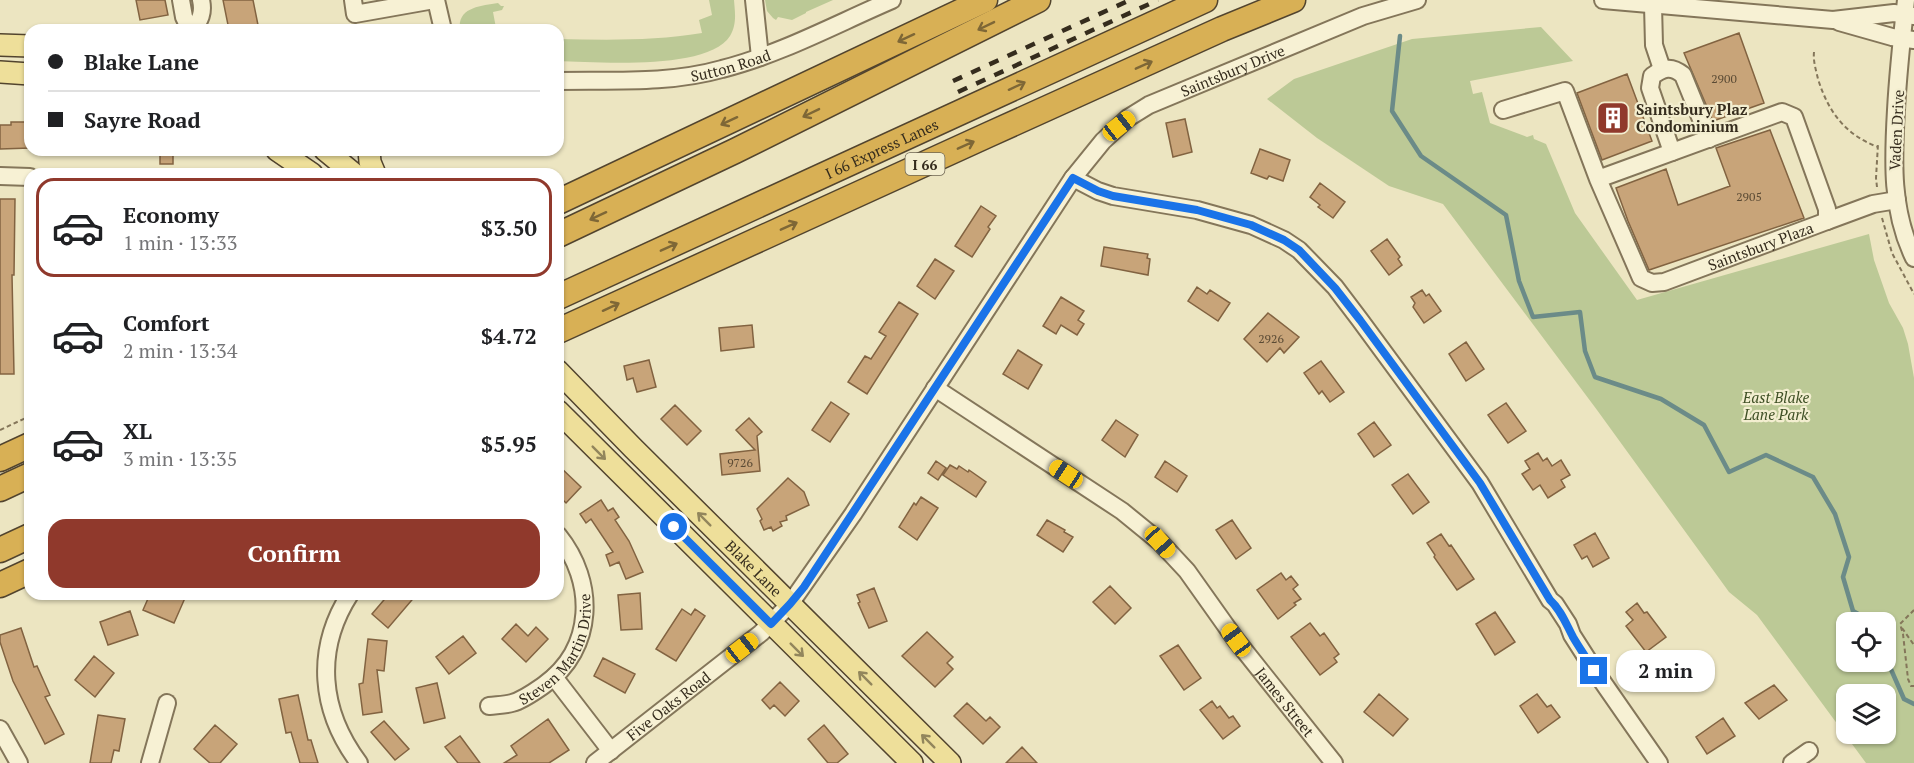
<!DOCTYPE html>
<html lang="en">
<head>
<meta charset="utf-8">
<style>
  :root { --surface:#fff; --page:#f6f6f6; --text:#202124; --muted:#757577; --line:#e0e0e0; --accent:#90392c }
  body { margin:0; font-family:"PT Serif",serif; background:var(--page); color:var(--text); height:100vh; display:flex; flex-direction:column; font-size:22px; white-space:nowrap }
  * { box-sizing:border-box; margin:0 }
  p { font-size:20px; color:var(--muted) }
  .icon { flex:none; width:33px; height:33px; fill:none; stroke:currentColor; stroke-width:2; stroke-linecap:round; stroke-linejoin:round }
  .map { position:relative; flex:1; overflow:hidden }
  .details { position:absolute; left:24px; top:168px; width:540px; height:432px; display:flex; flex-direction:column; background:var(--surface); border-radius:18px; box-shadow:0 2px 4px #0004 }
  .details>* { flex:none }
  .guide { position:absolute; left:24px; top:24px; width:540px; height:132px; border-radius:18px; box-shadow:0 2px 4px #0004; display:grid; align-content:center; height:132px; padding:0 24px; background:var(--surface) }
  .controls { position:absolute; left:1836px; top:612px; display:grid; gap:12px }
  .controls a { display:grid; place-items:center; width:60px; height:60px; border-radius:12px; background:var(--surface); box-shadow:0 2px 4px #0004; font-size:30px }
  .end { position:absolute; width:27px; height:27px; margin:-14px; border:8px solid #1a73e8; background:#fff; box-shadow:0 0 0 3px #fff }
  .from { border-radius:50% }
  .bubble { position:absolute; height:42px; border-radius:18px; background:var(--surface); box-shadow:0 2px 4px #0004; font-size:20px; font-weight:600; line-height:42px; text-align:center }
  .car { position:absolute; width:18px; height:36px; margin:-18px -9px; border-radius:8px; box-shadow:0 0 4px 2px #0007; background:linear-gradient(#f5c518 24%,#345 0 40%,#f5c518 0 76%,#345 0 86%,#f5c518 0) }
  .guide b { display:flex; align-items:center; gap:21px; height:57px; font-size:22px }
  .guide b+b { border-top:2px solid var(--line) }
  .guide i { width:15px; height:15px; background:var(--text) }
  ul { padding:10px 0 0; list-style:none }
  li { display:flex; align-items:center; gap:18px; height:99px; margin:0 12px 9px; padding:0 12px; border:3px solid transparent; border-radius:18px }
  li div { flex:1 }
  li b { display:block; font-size:22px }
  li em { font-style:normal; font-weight:600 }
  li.active { border-color:var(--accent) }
  li>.icon { width:54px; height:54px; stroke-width:1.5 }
  .button { display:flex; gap:12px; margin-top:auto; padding:12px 24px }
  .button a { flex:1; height:69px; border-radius:18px; background:var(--accent); color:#fff; font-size:24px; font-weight:600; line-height:69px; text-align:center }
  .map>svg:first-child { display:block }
  .green { fill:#bcc996; fill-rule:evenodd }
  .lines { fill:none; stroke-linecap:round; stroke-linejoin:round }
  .stream { stroke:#6b8b88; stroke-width:4.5 }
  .building { fill:#c8a479; stroke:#826341; stroke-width:1.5 }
  .minor-casing { stroke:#84765a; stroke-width:20 }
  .major-casing { stroke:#52442e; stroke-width:24 }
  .highway-casing { stroke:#52442e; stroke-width:27 }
  .path { stroke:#84765a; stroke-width:2; stroke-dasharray:4.5 3; stroke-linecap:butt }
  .minor { stroke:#f7f1d4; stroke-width:16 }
  .major { stroke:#eedf9a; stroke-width:21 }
  .highway { stroke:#d8b055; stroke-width:24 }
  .rail { stroke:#352c1d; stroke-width:4.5; stroke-dasharray:10 10; stroke-linecap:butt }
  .oneway { stroke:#7e6736 }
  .oneway2 { stroke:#92865c }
  .route { stroke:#1a73e8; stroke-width:8 }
  .labels { text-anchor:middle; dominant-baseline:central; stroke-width:4.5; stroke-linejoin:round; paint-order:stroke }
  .number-label { font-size:12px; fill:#5a4a34 }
  .shield { fill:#f3eed0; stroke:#6e6653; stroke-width:1.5 }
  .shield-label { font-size:14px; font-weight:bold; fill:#352c1d }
  .street-label { font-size:15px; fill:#352c1d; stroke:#f3eed0 }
  .poi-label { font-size:15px; font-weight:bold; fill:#352c1d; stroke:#f3eed0; text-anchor:start }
  .park-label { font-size:15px; font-style:italic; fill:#3f5025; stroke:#f3eed0 }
</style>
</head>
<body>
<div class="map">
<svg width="1914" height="763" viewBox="0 0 1914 763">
  <rect width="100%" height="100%" fill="#ece5c1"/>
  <path class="green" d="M709 0H734C735 13 737 24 730 36 708 71 596 62 558 61V39C607 40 654 41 702 33L699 20 712 15Z
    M765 0H833L806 12V13L792 20 778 17 776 20 773 18 767 11Z
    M498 3 501 6H504L502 10 493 12 496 28 508 25 513 30H460C457 7 481 6 498 3Z
    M1541 27 1573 61 1470 81 1473 94 1482 92 1490 123 1527 137 1533 135 1534 139 1546 144 1575 213 1637 300 1869 234 1874 260 1889 303 1903 328 1908 344 1914 378V763H1866L1757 615 1729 592 1597 410 1443 204 1389 186 1317 138 1267 99 1294 79 1412 39ZM1886 622V662H1846V622ZM1846 694H1886V734H1846Z"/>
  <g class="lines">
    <path class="stream" d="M1400 36 1392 111 1421 156 1506 215 1519 281 1533 317 1580 312 1585 351 1595 377 1661 399 1704 425 1729 472 1766 455 1813 477 1835 514 1849 557 1843 577 1853 611 1872 622
      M1886 631 1891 634 1886 650
      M1886 658 1904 699 1914 704"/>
  </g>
  <path class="building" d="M136 0H165L168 15 140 20Z
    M223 0H253L258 25 229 30Z
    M1739 33 1764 103 1713 121 1684 53Z
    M1627 74 1652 141 1602 160 1577 93Z
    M1185 119 1192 152 1173 157 1166 123Z
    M11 122H25V125H30V148L0 149V125H11Z
    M1770 130 1804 218 1649 270 1628 221 1616 188 1666 169 1678 205 1730 186 1716 148Z
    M1260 149 1290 160 1283 181 1269 176 1267 179 1251 173Z
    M160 150H173V164H160Z
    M1320 183 1345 202 1333 218 1318 207 1320 205 1310 197Z
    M0 199H15L14 275H12L14 374H0Z
    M981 206 996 216 988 227 990 229 972 257 955 246Z
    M1387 239 1400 257 1398 259 1402 265 1389 275 1371 251Z
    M1104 247 1148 254 1147 258 1150 259 1148 275 1101 266Z
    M935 259 954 271 935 299 917 286Z
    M1197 287 1207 294 1210 290 1230 303 1218 321 1188 301Z
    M1422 290 1426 296 1429 294 1441 311 1424 323 1413 307 1415 303 1411 297Z
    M1061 297 1084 311 1078 320 1084 324 1077 335 1061 325 1056 334 1043 326Z
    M899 302 918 314 867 394 848 382 865 356 871 359 886 336 879 332Z
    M1268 313 1299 337 1284 353 1280 348 1267 362 1244 339Z
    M752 325 754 347 721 351 719 328Z
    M1466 342 1484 369 1466 381 1449 354Z
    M1018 350 1042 365 1028 389 1003 374Z
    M649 360 656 387 637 392 633 378 627 380 624 366Z
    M1321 361 1344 392 1330 402 1322 391 1319 394 1304 373Z
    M831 402 849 414 830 442 812 430Z
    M1506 403 1526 431 1508 443 1488 415Z
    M675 405 701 431 687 445 661 419Z
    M749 418 762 432 757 436 760 471 722 475 720 454 755 450 736 430Z
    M1116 420 1138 435 1125 457 1102 440Z
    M1374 422 1391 445 1374 457 1358 434Z
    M1538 453 1543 461 1547 458 1552 466 1561 460 1570 475 1561 480 1565 487 1548 498 1540 485 1533 490 1522 474 1530 469 1525 461Z
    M936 461 946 468 938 480 928 473Z
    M1165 461 1187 476 1177 492 1155 477Z
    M558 465 581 487 566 503 558 495Z
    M950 465 957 469 959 466 968 472 969 470 986 482 976 497 943 475Z
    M1408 474 1429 502 1413 514 1392 485Z
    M788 478 804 492 809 505 786 516 787 520 780 522 782 526 773 531 771 527 764 530 760 521 762 519 757 509Z
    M921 497 938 508 917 540 899 527 914 503 916 505Z
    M601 500 608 511 613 508 619 517 615 520 629 541 643 572 626 579 619 562 610 566 606 555 613 552 591 519 586 523 580 514Z
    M1047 520 1065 530 1064 532 1073 537 1063 552 1037 535Z
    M1232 520 1251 548 1236 559 1216 530Z
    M1595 533 1609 558 1593 567 1587 556 1582 559 1574 545Z
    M1441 534 1449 546 1451 545 1474 579 1457 590 1434 557 1435 555 1427 543Z
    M1281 573 1286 580 1291 576 1298 585 1293 589 1301 599 1294 603 1296 605 1278 619 1257 590Z
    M1110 586 1131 608 1115 624 1093 602Z
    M874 588 887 621 869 628 858 603 860 602 857 595Z
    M640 593 642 629 621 630 618 595Z
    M150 594H176L185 598 174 623 143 610Z
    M389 594H417L388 628 372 614Z
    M1637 603 1644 613 1647 612 1666 637 1646 652 1626 626 1633 620 1626 612Z
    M682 609 691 615 695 609 705 616 676 661 656 649Z
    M130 611 138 635 108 645 100 622Z
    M1495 612 1515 642 1495 655 1476 624Z
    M1310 623 1320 636 1324 633 1339 654 1334 658 1337 662 1320 675 1291 637Z
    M516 624 528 636 536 627 548 639 526 662 502 639Z
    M21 628 34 667 37 666 50 695 45 697 64 734 45 744 13 681 0 642V635Z
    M927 632 953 657 947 663 953 669 935 687 902 656Z
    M463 636 476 653 449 674 436 657Z
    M368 639 387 641 384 671 377 670 382 712 363 715 359 684 363 683Z
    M1178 645 1201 678 1184 690 1160 656Z
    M94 656 114 673 95 697 75 680Z
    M603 658 635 674 625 693 594 676Z
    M780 682 799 701 785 716 774 705 770 709 762 700Z
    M437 683 445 718 424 723 416 688Z
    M1774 685 1787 700 1759 719 1745 703Z
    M1379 694 1408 719 1393 736 1364 712Z
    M1537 694 1547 707 1551 705 1560 717 1538 733 1520 706Z
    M298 695 308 740H311L318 763H300L291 732 286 733 279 699Z
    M1212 701 1217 708 1220 706 1229 718 1233 716 1240 726 1223 739 1200 710Z
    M967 703 986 721 990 717 1000 727 983 744 954 716Z
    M98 715 125 719 119 751 114 750 111 763H90Z
    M1723 718 1735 736 1707 754 1696 737Z
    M548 719 569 750 549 763H504L517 755 511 746Z
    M384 721 409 749 395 760 371 732Z
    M215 725 237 744 220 763H210L194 749Z
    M824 725 848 754 837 763H828L808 739Z
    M460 736 480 763H458L445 747Z
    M1022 747 1037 763H1006Z"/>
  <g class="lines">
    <g class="minor-casing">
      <g id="minor">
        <path d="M181 0 184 17 190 30"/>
        <path d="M353 0 355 14 434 0"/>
        <path d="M436 0 443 30"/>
        <path d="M754 0 760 57"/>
        <path d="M1603 0 1833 20 1894 13 1914 16"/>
        <path d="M1906 0C1902 36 1898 73 1896 110 1893 161 1891 211 1914 258"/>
        <path d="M1653 5 1654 45 1662 69"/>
        <path d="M1839 22 1892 37 1914 40"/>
        <path d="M193 30C200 20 204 13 201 0"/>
        <path id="s1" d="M558 81C613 80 669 84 722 69 781 54 836 24 892 0"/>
        <path id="s2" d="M1503 110 1565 91 1598 179 1641 278 1652 283 1664 282 1827 221V209L1794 117 1782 112 1598 179"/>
        <path d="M1672 152 1650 88 1652 76C1663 68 1671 65 1683 75L1709 139"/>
        <path d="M0 176 30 177"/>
        <path d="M1073 178 1098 191 1113 196 1197 210 1251 225 1284 240 1299 250 1335 287 1360 320 1480 483 1550 600 1555 604 1568 624 1572 635 1595 671 1659 763"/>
        <path d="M1827 221 1873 204 1897 200"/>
        <path id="s3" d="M935 388 1122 511 1160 542 1187 571 1236 640 1334 763"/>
        <path d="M350 594C314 650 320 711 359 763"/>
        <path d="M554 677 611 751"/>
        <path id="s4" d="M489 706C497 705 505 705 512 703 523 700 534 692 544 685 595 648 596 582 558 535"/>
        <path d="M0 729 19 763"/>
        <path d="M150 763 167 703"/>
        <path id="s5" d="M595 763 761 633 790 604 853 514 1073 178 1103 141 1128 118 1149 105 1363 16 1417 0"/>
        <path d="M1792 763 1809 751"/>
      </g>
    </g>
    <g class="major-casing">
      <g id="major">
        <path d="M0 45 30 46"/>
        <path d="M0 72 30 74"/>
        <path d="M277 150 312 174"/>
        <path d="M325 150 354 174"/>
        <path d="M369 150 370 162 375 174"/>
        <path id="s6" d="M558 371 633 448 950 763"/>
        <path d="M558 411 912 763"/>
      </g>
    </g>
    <g class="highway-casing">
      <g id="highway">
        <path d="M558 202 985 0"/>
        <path d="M558 235 735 151 1038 0"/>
        <path id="s7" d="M558 297 1205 0"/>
        <path d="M558 331 990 134 1222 29 1293 0"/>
        <path d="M0 459 30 445"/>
        <path d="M0 489 30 475"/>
        <path d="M0 550 30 536"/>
        <path d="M0 585 30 571"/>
      </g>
    </g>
    <path class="path" d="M1814 52C1813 61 1816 70 1818 79 1828 111 1845 135 1878 147
      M1877 187 1876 178 1878 144
      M1882 218 1892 253 1914 294
      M0 430 30 416
      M1914 610 1900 624 1903 634 1908 679 1911 686H1914
      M1902 628 1914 645"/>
    <use href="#minor" class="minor"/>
    <use href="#major" class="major"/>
    <use href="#highway" class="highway"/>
    <path class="rail" d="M953 81 1130 0
      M958 92 1158 0"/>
  </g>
  <defs><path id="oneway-shaft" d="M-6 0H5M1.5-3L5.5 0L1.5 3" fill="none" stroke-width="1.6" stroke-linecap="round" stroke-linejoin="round" transform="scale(1.5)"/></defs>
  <g class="oneway">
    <use href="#oneway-shaft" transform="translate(986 26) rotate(154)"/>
    <use href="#oneway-shaft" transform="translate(906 38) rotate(155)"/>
    <use href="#oneway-shaft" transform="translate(1144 65) rotate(-24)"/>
    <use href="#oneway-shaft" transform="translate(1017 86) rotate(-25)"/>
    <use href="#oneway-shaft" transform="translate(811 113) rotate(154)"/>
    <use href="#oneway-shaft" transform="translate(729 121) rotate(155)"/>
    <use href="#oneway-shaft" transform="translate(966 145) rotate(-24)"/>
    <use href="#oneway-shaft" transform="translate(598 216) rotate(155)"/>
    <use href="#oneway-shaft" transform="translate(789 226) rotate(-24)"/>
    <use href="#oneway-shaft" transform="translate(669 247) rotate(-24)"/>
    <use href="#oneway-shaft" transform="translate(611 307) rotate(-25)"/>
  </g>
  <g class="oneway2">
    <use href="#oneway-shaft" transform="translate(599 453) rotate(45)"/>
    <use href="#oneway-shaft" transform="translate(704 519) rotate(-135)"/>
    <use href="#oneway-shaft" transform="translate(797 650) rotate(45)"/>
    <use href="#oneway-shaft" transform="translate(865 678) rotate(-135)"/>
    <use href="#oneway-shaft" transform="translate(928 741) rotate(-135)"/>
  </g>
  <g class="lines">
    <path class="route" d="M674 527 771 624 790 604 804 587 1073 178 1098 191 1113 196 1197 210 1251 225 1284 240 1299 250 1335 288 1360 320 1480 483 1550 600C1561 610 1566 624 1573 637 1580 649 1588 660 1594 671"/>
  </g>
  <defs>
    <g id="building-square" transform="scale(1.725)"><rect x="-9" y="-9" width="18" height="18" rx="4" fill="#90392c" stroke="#f3eed0"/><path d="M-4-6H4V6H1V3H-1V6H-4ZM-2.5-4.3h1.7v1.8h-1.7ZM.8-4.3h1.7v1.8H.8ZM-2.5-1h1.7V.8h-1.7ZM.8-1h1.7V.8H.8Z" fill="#fff"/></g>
  </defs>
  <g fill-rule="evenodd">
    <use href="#building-square" x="1613" y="118"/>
  </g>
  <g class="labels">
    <g class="number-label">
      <text x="1724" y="78">2900</text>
      <text x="1749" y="196">2905</text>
      <text x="1271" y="338">2926</text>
      <text x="740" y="462">9726</text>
    </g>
    <rect class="shield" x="905.5" y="153" width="39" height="22" rx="4.5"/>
    <g class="shield-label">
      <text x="925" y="164">I 66</text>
    </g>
    <g class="street-label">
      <text stroke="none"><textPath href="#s1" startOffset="174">Sutton Road</textPath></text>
      <text stroke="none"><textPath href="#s5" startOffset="960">Saintsbury Drive</textPath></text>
      <text transform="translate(1896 130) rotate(-87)">Vaden Drive</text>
      <text stroke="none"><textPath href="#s7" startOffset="356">I 66 Express Lanes</textPath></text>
      <text stroke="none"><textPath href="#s2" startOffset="394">Saintsbury Plaza</textPath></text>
      <text stroke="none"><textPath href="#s6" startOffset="278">Blake Lane</textPath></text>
      <text stroke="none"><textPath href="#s4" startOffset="98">Steven Martin Drive</textPath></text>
      <text stroke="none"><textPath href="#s3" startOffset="476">James Street</textPath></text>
      <text stroke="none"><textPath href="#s5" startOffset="93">Five Oaks Road</textPath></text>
    </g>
    <g class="poi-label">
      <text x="1636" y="109">Saintsbury Plaz<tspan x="1636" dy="17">Condominium</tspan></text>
    </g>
    <g class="park-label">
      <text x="1776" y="397">East Blake<tspan x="1776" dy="17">Lane Park</tspan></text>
    </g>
  </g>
</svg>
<div class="controls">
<a><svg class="icon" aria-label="locate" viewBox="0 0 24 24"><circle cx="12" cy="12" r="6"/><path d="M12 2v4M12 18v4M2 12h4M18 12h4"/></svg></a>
<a><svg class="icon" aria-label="layers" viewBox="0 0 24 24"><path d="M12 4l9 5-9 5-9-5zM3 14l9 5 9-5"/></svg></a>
</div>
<i class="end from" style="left:674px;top:527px"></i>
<i class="end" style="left:1594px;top:671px"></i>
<div class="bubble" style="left:1616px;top:650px;width:99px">2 min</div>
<i class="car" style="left:1119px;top:126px;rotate:52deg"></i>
<i class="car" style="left:1066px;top:474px;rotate:303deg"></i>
<i class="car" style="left:1160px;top:542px;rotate:138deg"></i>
<i class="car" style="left:1236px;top:640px;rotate:324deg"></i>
<i class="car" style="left:742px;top:648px;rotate:52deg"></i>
<div class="guide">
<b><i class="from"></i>Blake Lane</b>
<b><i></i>Sayre Road</b>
</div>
<section class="details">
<ul>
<li class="active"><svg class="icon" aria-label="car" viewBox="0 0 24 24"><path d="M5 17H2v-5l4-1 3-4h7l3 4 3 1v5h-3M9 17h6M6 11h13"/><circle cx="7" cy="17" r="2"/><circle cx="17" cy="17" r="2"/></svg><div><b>Economy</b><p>1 min · 13:33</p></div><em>$3.50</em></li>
<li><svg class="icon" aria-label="car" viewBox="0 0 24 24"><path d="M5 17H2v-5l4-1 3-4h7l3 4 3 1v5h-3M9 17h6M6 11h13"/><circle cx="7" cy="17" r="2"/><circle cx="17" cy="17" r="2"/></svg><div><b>Comfort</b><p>2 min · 13:34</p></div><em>$4.72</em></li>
<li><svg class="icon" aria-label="car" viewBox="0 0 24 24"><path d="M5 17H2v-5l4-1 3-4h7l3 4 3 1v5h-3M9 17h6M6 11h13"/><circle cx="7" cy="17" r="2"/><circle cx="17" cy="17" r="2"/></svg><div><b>XL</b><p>3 min · 13:35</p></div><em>$5.95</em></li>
</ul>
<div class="button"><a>Confirm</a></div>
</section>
</div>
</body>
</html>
